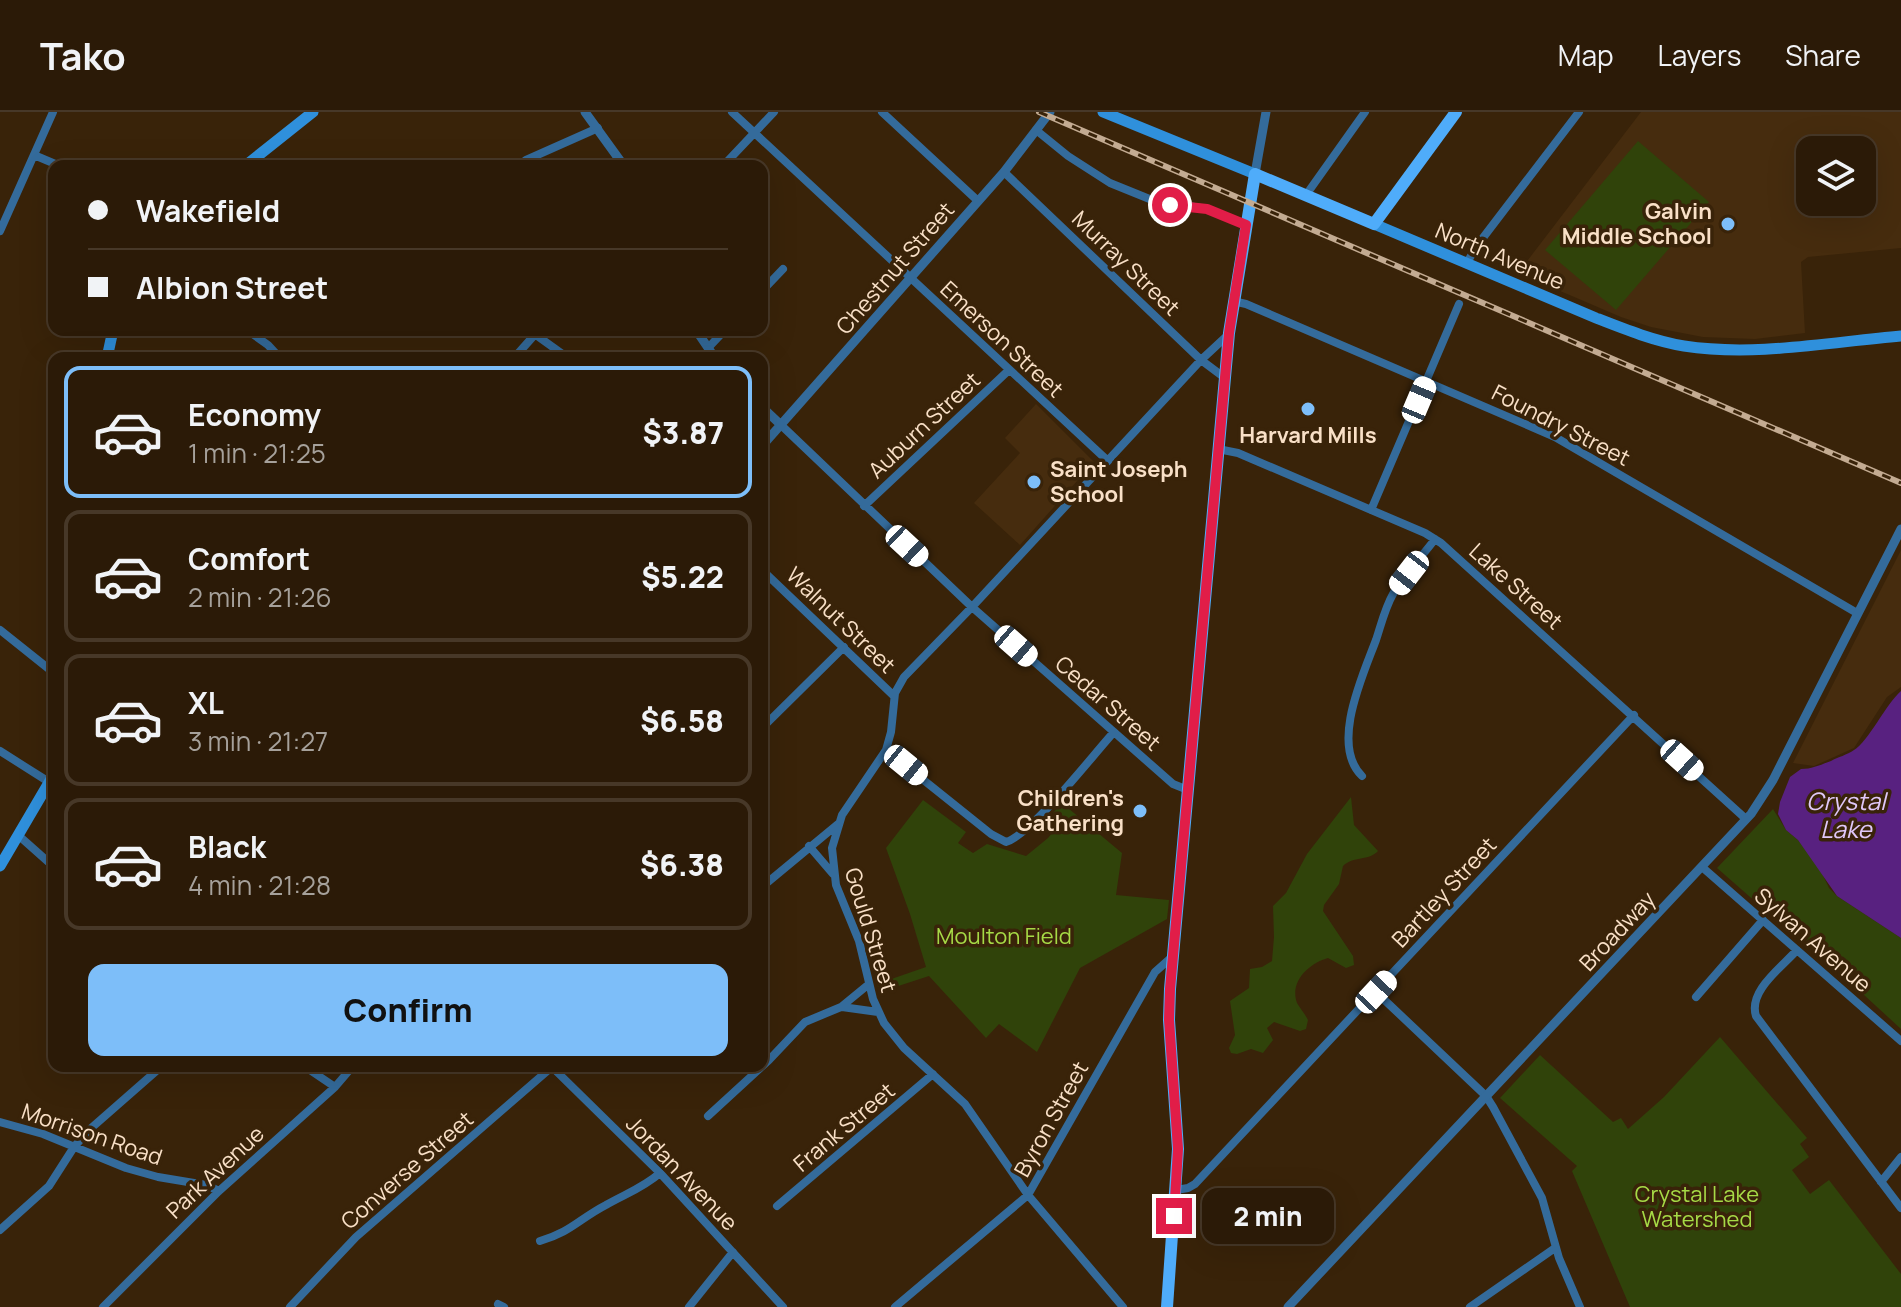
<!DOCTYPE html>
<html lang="en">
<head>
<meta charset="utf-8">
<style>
  :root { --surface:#2b1a07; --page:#332311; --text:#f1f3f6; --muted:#a6a19b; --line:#473828; --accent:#7dbef9 }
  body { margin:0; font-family:Manrope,sans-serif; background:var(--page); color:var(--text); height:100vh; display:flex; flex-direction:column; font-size:30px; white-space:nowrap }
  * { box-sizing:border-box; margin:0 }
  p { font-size:26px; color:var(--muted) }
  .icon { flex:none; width:44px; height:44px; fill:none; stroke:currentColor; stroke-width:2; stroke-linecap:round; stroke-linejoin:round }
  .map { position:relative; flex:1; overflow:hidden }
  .side { position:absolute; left:48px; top:240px; width:720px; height:720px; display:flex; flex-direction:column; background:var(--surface); border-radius:16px; box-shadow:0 8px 32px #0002,0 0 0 2px var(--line) }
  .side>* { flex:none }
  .hud { position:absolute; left:48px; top:48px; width:720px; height:176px; border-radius:16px; box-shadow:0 8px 32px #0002,0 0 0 2px var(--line); display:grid; align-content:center; height:176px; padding:0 40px; background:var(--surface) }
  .fabs { position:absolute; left:1796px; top:24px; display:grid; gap:16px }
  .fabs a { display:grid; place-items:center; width:80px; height:80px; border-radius:16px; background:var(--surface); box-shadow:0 8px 32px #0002,0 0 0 2px var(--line); font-size:40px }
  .end { position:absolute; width:36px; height:36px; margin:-18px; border:10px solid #e11d48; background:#fff; box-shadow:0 0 0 4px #fff }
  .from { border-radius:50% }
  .bubble { position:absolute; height:56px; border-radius:16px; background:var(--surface); box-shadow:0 8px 32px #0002,0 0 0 2px var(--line); font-size:26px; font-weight:800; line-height:56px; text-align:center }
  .car { position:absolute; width:24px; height:48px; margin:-24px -12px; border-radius:10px; box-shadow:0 0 6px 2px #0007; background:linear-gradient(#fff 24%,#345 0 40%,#fff 0 76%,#345 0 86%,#fff 0) }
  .hud b { display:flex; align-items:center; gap:28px; height:76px; font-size:30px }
  .hud b+b { border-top:2px solid var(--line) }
  .hud i { width:20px; height:20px; background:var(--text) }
  ul { padding:14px 0 0; list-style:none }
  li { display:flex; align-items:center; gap:24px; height:132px; margin:0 16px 12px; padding:0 24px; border:4px solid var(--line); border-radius:16px }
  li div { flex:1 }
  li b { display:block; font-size:30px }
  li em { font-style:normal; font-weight:800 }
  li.on { border-color:var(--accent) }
  li>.icon { width:72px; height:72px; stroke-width:1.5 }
  .button { display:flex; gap:16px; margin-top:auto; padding:16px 40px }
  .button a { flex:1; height:92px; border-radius:16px; background:var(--accent); color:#111; font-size:32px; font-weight:800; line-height:92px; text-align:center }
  header { display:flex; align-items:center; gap:48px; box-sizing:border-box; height:112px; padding:0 40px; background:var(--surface); border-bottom:2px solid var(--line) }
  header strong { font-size:38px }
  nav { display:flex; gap:44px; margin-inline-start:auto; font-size:28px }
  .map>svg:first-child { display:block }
  .built { fill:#462c0e; fill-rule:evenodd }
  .green { fill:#30430a }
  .water { fill:#582180 }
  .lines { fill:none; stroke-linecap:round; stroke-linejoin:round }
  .minor { stroke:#346b9b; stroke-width:8 }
  .tertiary { stroke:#346b9b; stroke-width:9 }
  .secondary { stroke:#2f90dc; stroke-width:11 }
  .primary { stroke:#4facfa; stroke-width:12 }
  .rail-casing { stroke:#c3ab92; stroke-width:6 }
  .rail { stroke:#392309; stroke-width:3; stroke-dasharray:9; stroke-linecap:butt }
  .route { stroke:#e11d48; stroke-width:10 }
  .poi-dot { fill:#7dbef9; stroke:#392309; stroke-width:3 }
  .labels { text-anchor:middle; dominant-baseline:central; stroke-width:7; stroke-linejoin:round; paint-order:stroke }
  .poi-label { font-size:22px; font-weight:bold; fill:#f9e0c7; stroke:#392309; text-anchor:end }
  .street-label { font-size:22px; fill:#f9e0c7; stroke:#392309 }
  .park-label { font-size:22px; fill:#a6da46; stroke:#392309 }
  .water-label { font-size:24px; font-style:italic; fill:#e0c8fa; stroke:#392309 }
</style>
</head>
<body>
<header>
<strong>Tako</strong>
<nav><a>Map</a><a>Layers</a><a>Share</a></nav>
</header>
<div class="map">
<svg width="1901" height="1195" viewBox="0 0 1901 1195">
  <rect width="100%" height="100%" fill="#392309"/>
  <path class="built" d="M1641 0H1901V136L1808 145 1801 150 1805 221 1755 227 1703 225 1651 215 1621 205 1518 161ZM1810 38H1862V90H1810Z
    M1036 292 1094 350 1020 433 974 391 1020 341 1005 326Z
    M1901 438V575L1887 585 1854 636 1814 654 1793 651Z"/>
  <path class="green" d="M1638 29 1709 90 1616 198 1545 138Z
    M1351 685 1354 713 1378 739C1369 749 1353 744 1343 754L1339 772 1324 793 1323 799 1353 844 1354 853 1346 856 1328 846C1310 851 1289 869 1297 891 1300 896 1305 902 1308 908L1306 917 1300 919 1274 910 1267 916 1273 928 1263 941 1251 937 1237 942 1231 941 1229 936 1235 923 1230 889 1249 876 1250 857 1262 855 1272 849 1274 825 1273 794 1286 781 1307 742Z
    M923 688 966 720 958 731 973 741 987 732 1026 744 1048 726 1062 709 1053 701 1062 691 1122 741 1116 783 1169 788 1167 807 1080 856 1037 940 999 912 986 926 929 864 880 880 877 872 926 855 910 802 886 736Z
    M1773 697 1786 718 1798 728 1819 755 1829 776 1837 784 1901 826V917L1801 825 1798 827 1717 756Z
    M1720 925 1807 1026 1800 1032 1809 1045 1792 1058 1810 1082 1829 1068 1901 1162V1195H1630L1572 1059 1577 1054 1500 986 1540 943 1613 1010 1621 1006 1628 1017 1664 985Z"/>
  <path class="water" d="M1901 579V826L1837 784 1798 728 1786 718 1778 702 1780 690 1790 665 1801 657C1812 657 1820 653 1831 649 1838 645 1847 643 1854 638 1868 630 1886 592 1901 579Z"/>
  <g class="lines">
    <path class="minor" d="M732 0 1108 349
      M882 0 978 89
      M1036 18 1068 44 1110 71 1152 88 1207 97 1246 113
      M34 43 60 54
      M526 48 598 16
      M390 54 409 50 426 54
      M723 54 774 0
      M1004 60 1201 248 1225 266
      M1306 83 1365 0
      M0 119 53 0
      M1466 152 1479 131 1579 0
      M762 179 783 157
      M1233 189 1246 192 1555 325 1857 501
      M247 218 268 233 280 246
      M529 218 568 246
      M708 236 725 218
      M514 246 538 219
      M781 313 972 495 1173 672 1188 678
      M1218 337 1238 341 1425 421 1441 431 1746 707
      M864 394 1009 258
      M1371 398 1459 192
      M762 458 894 584
      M0 518 54 561
      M762 616 844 535
      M886 638 991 722 1006 730C1032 722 1092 644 1114 620
      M0 639 49 670
      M1362 664C1330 633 1363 563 1376 528 1381 513 1385 496 1393 482 1404 462 1422 445 1435 427
      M18 723 54 755
      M809 734 833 762
      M1702 755 1901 929
      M762 775 838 712
      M1797 838C1781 856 1748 879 1756 904L1901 1096
      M1376 880 1486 984 1493 995 1542 1086 1559 1146 1580 1195
      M1696 885 1763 808
      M842 895 878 900
      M304 954 335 975
      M551 954 660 1061 783 1195
      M708 1004 769 948 805 910 841 895 869 872
      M0 1010 43 1022 126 1056 158 1065 206 1073 219 1079
      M1881 1070 1901 1045
      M1176 1078 1188 1076 1195 1072 1634 603
      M777 1094 933 962
      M0 1118 49 1074 74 1035 89 1018 162 954
      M540 1129C571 1120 579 1107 606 1093 625 1082 643 1076 660 1061
      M498 1192 504 1195
      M103 1195 219 1079 335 975 353 954
      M290 1195 356 1125 553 954
      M689 1195 733 1140
      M895 1195 1028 1083 1155 860 1173 844
      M1123 1195 1028 1083 965 992 904 936 884 911 873 887 859 829 836 773 832 736 842 703 886 638 891 620 895 581 904 565 972 495 1201 248 1229 222
      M1470 1195 1555 1136"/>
    <path class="tertiary" d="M585 0 624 54
      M1255 62 1266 0
      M696 218 715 246
      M762 295 781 313
      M762 334 1004 60 1050 0
      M1288 1195 1751 702 1773 668 1901 417"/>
    <path class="secondary" d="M1103 0 1255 62
      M245 54 313 0
      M1374 112 1596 206C1624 217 1654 229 1684 234 1755 245 1830 230 1901 224
      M107 246 113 218
      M0 754 54 662"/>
    <path class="primary" d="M1167 1195 1178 1037 1169 908 1170 877 1229 221 1255 62 1374 112 1456 0"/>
    <g class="rail-casing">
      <path id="rail" d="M1039 0 1901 371"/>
    </g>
    <use href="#rail" class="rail"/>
  </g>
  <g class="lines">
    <path class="route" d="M1170 93 1207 97 1246 113 1229 221 1170 877 1169 908 1178 1037 1174 1104"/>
  </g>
  <g class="poi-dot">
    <circle cx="1728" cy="112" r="8"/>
    <circle cx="1308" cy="297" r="8"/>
    <circle cx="1034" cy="370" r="8"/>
    <circle cx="1140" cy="699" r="8"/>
  </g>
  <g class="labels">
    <g class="poi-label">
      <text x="1712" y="99">Galvin<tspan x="1712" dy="25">Middle School</tspan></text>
      <text x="1308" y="323" text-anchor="middle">Harvard Mills</text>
      <text x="1050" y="357" text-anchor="start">Saint Joseph<tspan x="1050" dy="25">School</tspan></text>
      <text x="1124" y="686">Children's<tspan x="1124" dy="25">Gathering</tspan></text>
    </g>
    <g class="street-label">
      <text transform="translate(1500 144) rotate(23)">North Avenue</text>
      <text transform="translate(1126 151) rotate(44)">Murray Street</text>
      <text transform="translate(895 156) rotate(-49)">Chestnut Street</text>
      <text transform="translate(1002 227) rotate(43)">Emerson Street</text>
      <text transform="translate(924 313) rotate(-43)">Auburn Street</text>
      <text transform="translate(1561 313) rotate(27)">Foundry Street</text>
      <text transform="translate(1516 474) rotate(42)">Lake Street</text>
      <text transform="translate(841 508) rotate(44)">Walnut Street</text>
      <text transform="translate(1108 591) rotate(41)">Cedar Street</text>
      <text transform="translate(1444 780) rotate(-47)">Bartley Street</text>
      <text transform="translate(871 818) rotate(73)">Gould Street</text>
      <text transform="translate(1617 819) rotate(-47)">Broadway</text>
      <text transform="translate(1813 828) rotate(41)">Sylvan Avenue</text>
      <text transform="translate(1051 1007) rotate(-61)">Byron Street</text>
      <text transform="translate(844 1015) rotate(-40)">Frank Street</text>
      <text transform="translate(92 1022) rotate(19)">Morrison Road</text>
      <text transform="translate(407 1058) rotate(-41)">Converse Street</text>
      <text transform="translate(215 1060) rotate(-43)">Park Avenue</text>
      <text transform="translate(682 1061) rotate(46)">Jordan Avenue</text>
    </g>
    <g class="park-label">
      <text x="1004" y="824">Moulton Field</text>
      <text x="1697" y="1082">Crystal Lake<tspan x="1697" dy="25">Watershed</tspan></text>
    </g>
    <g class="water-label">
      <text x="1846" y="688">Crystal<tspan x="1846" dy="28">Lake</tspan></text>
    </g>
  </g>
</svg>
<div class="fabs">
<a><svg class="icon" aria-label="layers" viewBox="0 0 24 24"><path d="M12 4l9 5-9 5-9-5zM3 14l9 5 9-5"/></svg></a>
</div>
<i class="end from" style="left:1170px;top:93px"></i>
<i class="end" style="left:1174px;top:1104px"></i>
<div class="bubble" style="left:1202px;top:1076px;width:132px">2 min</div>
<i class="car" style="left:1419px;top:288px;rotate:23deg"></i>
<i class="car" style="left:907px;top:434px;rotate:133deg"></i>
<i class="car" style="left:1409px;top:461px;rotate:218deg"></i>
<i class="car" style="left:1016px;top:534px;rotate:131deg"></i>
<i class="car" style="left:1682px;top:648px;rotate:132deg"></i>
<i class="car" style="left:906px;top:653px;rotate:129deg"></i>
<i class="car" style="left:1376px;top:880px;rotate:43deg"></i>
<div class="hud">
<b><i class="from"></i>Wakefield</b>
<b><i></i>Albion Street</b>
</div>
<section class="side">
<ul>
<li class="on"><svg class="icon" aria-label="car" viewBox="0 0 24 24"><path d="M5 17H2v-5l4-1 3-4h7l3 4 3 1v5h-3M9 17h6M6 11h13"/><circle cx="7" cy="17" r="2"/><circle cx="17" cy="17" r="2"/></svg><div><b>Economy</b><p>1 min · 21:25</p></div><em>$3.87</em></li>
<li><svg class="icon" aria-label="car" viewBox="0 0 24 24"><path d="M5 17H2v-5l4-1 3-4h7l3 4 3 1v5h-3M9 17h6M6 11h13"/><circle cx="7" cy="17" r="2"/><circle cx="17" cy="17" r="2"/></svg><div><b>Comfort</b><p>2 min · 21:26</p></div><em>$5.22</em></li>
<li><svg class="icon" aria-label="car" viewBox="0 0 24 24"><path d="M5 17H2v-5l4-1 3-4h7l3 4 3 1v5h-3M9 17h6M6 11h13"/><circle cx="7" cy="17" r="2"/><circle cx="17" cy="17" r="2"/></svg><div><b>XL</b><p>3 min · 21:27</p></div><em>$6.58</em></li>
<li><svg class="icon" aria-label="car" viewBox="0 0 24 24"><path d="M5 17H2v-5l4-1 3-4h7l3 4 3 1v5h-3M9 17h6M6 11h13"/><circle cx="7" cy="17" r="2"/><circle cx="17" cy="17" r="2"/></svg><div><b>Black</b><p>4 min · 21:28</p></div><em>$6.38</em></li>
</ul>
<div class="button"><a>Confirm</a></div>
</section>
</div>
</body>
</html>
